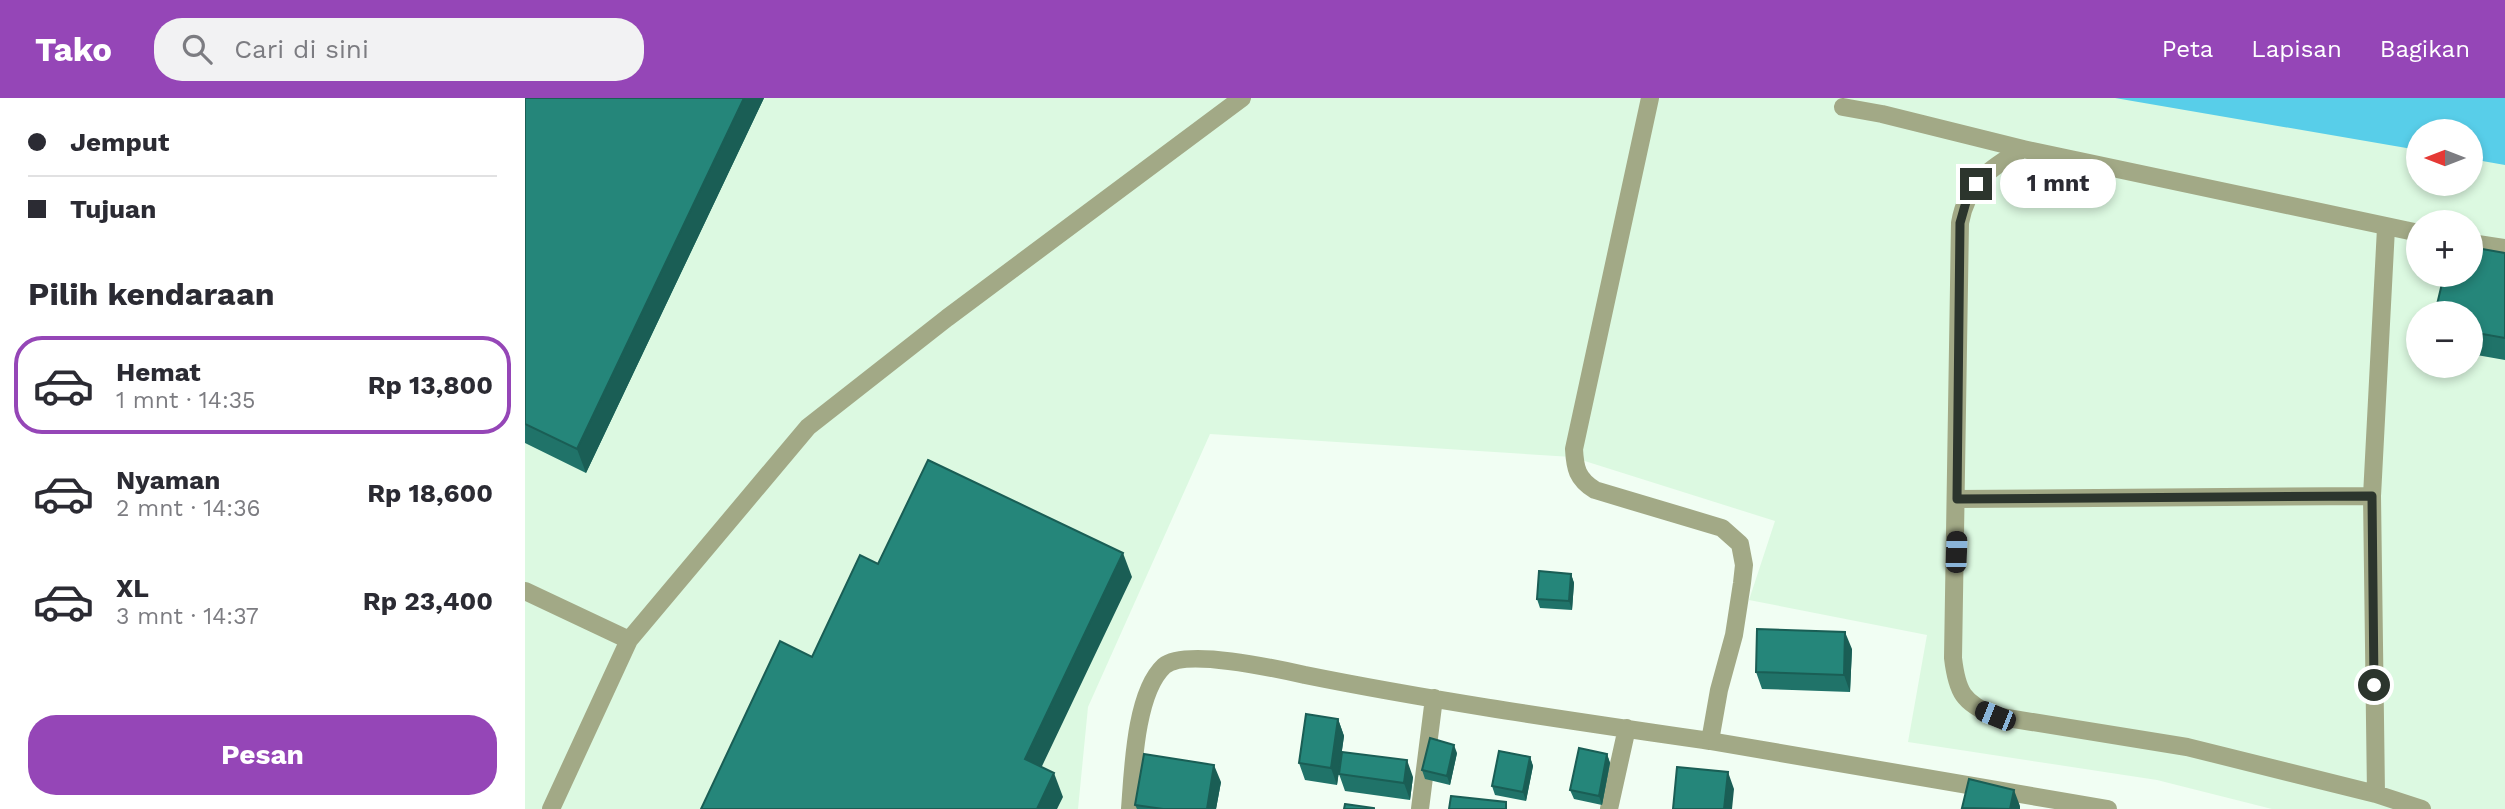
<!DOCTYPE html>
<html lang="id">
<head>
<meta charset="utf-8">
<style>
  :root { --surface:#fff; --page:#f2f2f3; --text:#2b2b33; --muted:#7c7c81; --line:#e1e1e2; --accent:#9546b7 }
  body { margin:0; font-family:"Work Sans",sans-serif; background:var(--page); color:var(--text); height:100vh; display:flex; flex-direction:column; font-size:26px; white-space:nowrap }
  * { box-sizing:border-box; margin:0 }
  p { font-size:23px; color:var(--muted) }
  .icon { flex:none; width:38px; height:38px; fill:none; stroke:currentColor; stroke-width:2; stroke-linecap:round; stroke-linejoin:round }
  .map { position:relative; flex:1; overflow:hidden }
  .drawer { display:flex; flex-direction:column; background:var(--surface); width:525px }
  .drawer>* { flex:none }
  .top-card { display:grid; align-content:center; height:154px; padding:0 28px; background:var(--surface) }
  .needle { width:46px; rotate:270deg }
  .buttons { position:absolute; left:1881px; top:21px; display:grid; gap:14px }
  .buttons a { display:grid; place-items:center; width:77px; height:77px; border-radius:50%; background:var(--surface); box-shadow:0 4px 10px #0003; font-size:35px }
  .end { position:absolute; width:32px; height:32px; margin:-16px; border:9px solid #2c352d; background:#fff; box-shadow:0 0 0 4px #fff }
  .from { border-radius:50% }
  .bubble { position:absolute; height:49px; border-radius:24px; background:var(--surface); box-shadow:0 4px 10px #0003; font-size:23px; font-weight:700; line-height:49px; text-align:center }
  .car { position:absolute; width:21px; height:42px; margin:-21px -10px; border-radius:9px; box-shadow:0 0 5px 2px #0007; background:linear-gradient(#222 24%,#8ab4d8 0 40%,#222 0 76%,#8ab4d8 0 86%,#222 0) }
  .top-card b { display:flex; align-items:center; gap:24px; height:66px; font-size:26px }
  .top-card b+b { border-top:2px solid var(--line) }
  .top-card i { width:18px; height:18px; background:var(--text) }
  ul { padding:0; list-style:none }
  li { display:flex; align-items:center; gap:21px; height:98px; margin:0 14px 10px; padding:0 14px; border:4px solid transparent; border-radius:28px }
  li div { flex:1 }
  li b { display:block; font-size:26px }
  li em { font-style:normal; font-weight:700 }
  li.current { border-color:var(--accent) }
  li>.icon { width:63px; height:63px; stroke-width:1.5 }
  h2 { padding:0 28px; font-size:32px; line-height:84px }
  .primary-button { display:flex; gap:14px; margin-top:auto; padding:14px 28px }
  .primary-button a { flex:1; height:80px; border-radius:28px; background:var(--accent); color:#fff; font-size:28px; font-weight:700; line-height:80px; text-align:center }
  header { display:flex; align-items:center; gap:42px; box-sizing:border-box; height:98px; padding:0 35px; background:var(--accent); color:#fff }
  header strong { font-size:33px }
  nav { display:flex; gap:38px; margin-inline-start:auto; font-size:24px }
  .search { width:490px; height:63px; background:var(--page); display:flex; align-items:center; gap:18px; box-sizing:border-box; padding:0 24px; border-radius:28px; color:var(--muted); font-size:26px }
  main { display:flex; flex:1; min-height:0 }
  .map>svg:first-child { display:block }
  .built { fill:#dcf9e1; fill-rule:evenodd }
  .water { fill:#58cee9 }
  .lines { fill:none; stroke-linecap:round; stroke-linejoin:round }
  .service { stroke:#a2a986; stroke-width:18 }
  .minor { stroke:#a2a986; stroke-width:18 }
  .wall { fill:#207369 }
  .shaded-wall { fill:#1a5e55 }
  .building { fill:#25867a; stroke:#1a5e55; stroke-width:2 }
  .route { stroke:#2c352d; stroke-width:9 }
</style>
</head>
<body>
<header>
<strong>Tako</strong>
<div class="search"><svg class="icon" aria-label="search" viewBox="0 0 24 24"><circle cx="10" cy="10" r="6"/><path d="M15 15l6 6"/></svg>Cari di sini</div>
<nav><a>Peta</a><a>Lapisan</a><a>Bagikan</a></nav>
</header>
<main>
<section class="drawer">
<div class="top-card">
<b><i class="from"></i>Jemput</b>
<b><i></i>Tujuan</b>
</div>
<h2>Pilih kendaraan</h2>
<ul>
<li class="current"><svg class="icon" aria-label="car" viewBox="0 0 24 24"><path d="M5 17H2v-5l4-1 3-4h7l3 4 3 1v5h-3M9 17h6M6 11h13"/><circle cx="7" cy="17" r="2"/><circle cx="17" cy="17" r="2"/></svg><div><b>Hemat</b><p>1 mnt · 14:35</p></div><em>Rp 13,800</em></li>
<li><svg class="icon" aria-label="car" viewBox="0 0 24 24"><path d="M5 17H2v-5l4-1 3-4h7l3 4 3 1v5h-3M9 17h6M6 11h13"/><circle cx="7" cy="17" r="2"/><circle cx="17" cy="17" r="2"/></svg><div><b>Nyaman</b><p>2 mnt · 14:36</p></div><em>Rp 18,600</em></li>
<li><svg class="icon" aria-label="car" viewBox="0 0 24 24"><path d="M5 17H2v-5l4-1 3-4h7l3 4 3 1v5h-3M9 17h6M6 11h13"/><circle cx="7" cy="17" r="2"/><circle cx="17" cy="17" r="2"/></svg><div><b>XL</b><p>3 mnt · 14:37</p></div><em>Rp 23,400</em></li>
</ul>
<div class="primary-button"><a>Pesan</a></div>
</section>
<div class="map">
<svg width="1980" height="711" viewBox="0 0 1980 711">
  <rect width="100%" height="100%" fill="#f1fef3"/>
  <path class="built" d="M0 0H1980V711H1747L1632 682 1383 644 1402 537 1224 502 1250 423 1047 359 685 336 563 609 553 711H0ZM1894 33H1946V86H1894ZM1894 124H1946V177H1894ZM1894 215H1946V268H1894Z"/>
  <path class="water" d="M1590 0H1980V67L1946 61V33H1894L1893 52Z"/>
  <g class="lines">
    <path class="service" d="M1318 9 1357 16 1498 51 1894 135
      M1498 51C1465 70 1442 85 1435 125L1428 560C1432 594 1438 605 1470 618L1662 649 1851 696 1897 711
      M1946 145 1980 150
      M1432 401 1847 398
      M0 493 104 542
      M1851 696 1847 398 1861 130
      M26 711 104 542 283 329 422 220 717 0"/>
    <path class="minor" d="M1125 0 1049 351C1050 370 1052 381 1070 392L1197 430 1215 446 1219 467 1217 485 1209 537 1194 592 1185 643 1583 711
      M605 711C608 673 610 595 639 568 660 550 753 571 780 577 914 604 1049 623 1185 643
      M895 711 909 600
      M1084 711 1102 630"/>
  </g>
  <path class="wall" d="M0 0H239L61 375 0 345Z
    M1980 155V262L1946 256V215Z
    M1046 476 1049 485 1047 512 1015 510 1012 501Z
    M1327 551 1325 594 1237 591 1231 574Z
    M813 621 819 638 812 687 780 682 774 665Z
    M932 655 925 687 900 681 897 672Z
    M1082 656 1085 665 1077 707 1049 701 1045 692Z
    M1005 659 1008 668 1001 703 970 697 967 688Z
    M814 676 888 679 885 702 820 693Z
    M696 684 691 711H612L610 707Z"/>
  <path class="shaded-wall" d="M219 0H239L61 375 52 351Z
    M598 455 607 479 509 685 500 661Z
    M1046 476 1049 485 1047 512 1044 503Z
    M1320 534 1327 551 1325 594 1319 577Z
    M813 621 819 638 812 687 806 670Z
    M929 647 932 655 925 687 922 678Z
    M1082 656 1085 665 1077 707 1074 698Z
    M1005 659 1008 668 1001 703 998 694Z
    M882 662 888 679 885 702 879 685Z
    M689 667 696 684 691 711H682Z
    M1203 674 1209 691 1207 711H1199Z
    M529 675 538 699 532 711H512Z
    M1489 692 1495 708V711H1485Z"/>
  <path class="building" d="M0 0H219L52 351 0 326Z
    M1946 149 1980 155V240L1946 234V215H1910L1919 177H1946Z
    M403 362 598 455 500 661 529 675 512 711H176L255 543 287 559 335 457 353 466Z
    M1014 473 1046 476 1044 503 1012 501Z
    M1232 531 1320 534 1319 577 1231 574Z
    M781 616 813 621 806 670 774 665Z
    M905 640 929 647 922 678 897 672Z
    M1054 650 1082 656 1074 698 1045 692Z
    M974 653 1005 659 998 694 967 688Z
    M817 654 882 662 879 685 814 676Z
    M619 656 689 667 682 711H638L610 707Z
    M1152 669 1203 674 1199 711H1148Z
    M1444 681 1489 692 1485 711 1437 710Z
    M926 698 981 704V711H924Z
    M820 706 849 710V711H819Z"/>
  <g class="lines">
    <path class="route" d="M1451 86 1443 97 1435 125 1432 401 1847 398 1849 587"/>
  </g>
</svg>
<div class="buttons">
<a><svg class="needle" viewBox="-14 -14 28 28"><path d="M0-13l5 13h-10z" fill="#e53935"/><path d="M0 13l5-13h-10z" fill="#7c7c81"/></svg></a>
<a>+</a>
<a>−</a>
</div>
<i class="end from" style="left:1849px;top:587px"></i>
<i class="end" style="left:1451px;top:86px"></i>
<div class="bubble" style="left:1475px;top:61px;width:116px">1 mnt</div>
<i class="car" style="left:1431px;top:454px;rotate:2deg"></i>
<i class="car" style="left:1470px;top:618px;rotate:292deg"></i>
</div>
</main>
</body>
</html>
